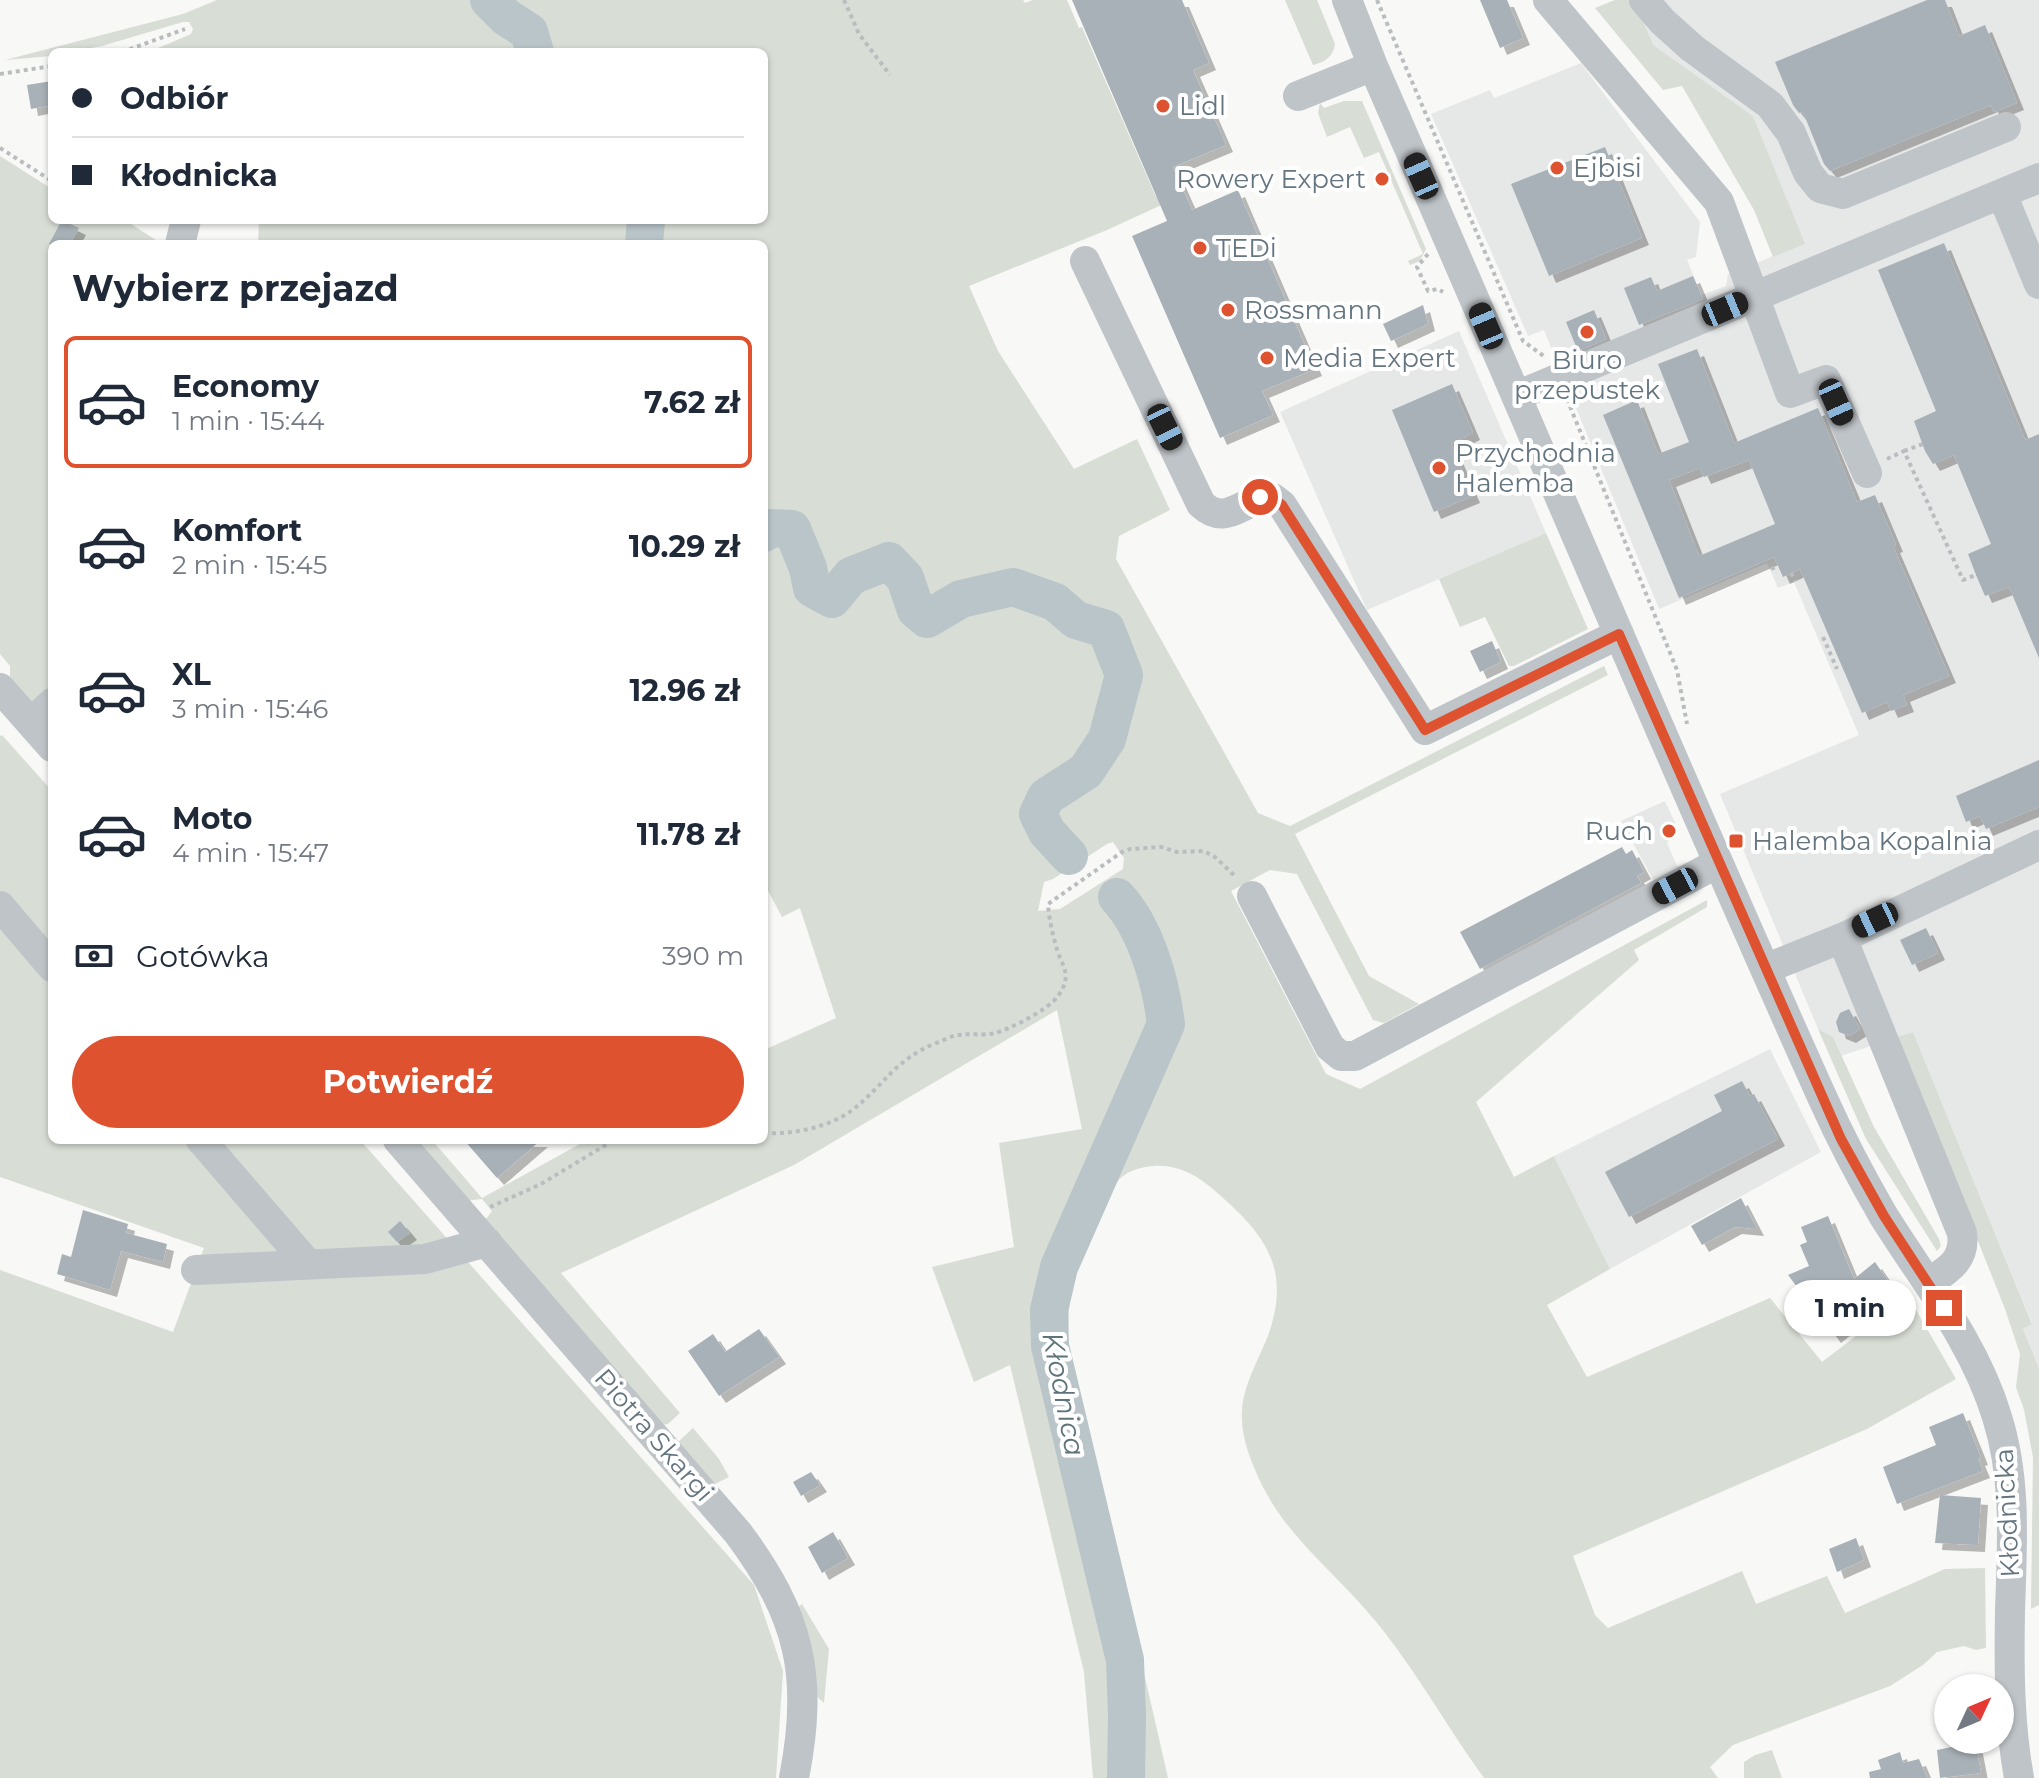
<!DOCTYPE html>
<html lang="pl">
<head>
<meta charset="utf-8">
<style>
  :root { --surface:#fff; --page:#f2f2f3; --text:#1f2937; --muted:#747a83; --line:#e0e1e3; --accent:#de5230 }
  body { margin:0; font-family:Montserrat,sans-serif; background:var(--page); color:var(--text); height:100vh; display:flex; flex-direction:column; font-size:30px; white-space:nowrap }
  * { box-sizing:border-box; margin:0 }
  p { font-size:26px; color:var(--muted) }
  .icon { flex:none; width:44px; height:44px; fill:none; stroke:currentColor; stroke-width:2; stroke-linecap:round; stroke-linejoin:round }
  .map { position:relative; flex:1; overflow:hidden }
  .drawer { position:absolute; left:48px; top:240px; width:720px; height:904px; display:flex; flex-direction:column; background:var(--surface); border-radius:12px; box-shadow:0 2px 6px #0004 }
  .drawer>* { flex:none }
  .guide { position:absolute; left:48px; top:48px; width:720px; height:176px; border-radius:12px; box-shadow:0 2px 6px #0004; display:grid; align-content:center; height:176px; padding:0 24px; background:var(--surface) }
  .needle { width:52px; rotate:46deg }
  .buttons { position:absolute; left:1934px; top:1674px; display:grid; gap:16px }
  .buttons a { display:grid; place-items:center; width:80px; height:80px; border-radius:50%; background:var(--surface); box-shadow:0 2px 6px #0004; font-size:40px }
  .end { position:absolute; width:36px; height:36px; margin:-18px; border:10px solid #de5230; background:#fff; box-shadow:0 0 0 4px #fff }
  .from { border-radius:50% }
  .bubble { position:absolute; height:56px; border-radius:28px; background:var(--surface); box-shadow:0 2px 6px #0004; font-size:26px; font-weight:700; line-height:56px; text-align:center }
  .car { position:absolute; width:24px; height:48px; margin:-24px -12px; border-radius:10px; box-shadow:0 0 6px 2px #0007; background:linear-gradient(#222 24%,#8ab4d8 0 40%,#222 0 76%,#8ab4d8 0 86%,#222 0) }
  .guide b { display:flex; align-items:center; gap:28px; height:76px; font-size:30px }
  .guide b+b { border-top:2px solid var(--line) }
  .guide i { width:20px; height:20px; background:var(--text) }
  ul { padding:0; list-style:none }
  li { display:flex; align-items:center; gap:24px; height:132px; margin:0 16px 12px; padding:0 8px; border:4px solid transparent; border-radius:12px }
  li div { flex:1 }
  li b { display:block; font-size:30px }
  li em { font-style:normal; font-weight:700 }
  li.current { border-color:var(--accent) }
  li>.icon { width:72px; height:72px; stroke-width:1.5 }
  h2 { padding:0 24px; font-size:36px; line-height:96px }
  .pay { display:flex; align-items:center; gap:20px; height:88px; padding:0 24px; font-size:30px }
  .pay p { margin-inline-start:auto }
  .cta { display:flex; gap:16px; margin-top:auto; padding:16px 24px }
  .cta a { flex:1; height:92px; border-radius:48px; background:var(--accent); color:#fff; font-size:32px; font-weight:700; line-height:92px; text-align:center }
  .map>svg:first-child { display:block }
  .built { fill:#e6e7e7 }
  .green { fill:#d8ddd5; fill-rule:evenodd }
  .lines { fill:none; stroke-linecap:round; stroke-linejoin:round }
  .river { stroke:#b9c5c9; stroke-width:38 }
  .building { fill:#a8b1b7; fill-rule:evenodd; filter:url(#shadow) }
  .path { stroke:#babdc0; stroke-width:4; stroke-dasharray:4 4; stroke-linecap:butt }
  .minor { stroke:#bfc4c8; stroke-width:30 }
  .route { stroke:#de5230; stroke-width:10 }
  .poi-dot { fill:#de5230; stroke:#fff; stroke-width:3 }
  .labels { text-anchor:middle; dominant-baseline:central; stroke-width:8; stroke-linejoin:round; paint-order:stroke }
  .poi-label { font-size:26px; fill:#647580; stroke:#fff; text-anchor:start }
  .street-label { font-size:26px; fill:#647580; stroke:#fff }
  .water-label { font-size:28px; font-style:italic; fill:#5f747a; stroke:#fff }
</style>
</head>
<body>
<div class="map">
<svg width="2039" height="1778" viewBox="0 0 2039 1778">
  <defs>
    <filter id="shadow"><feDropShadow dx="7" dy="7" stdDeviation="0" flood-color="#0004"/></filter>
  </defs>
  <rect width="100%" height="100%" fill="#f8f8f6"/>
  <path class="built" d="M1634 0H2039V1367L2023 1329 2032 1323 1913 1032 1841 1056 1833 1037 1818 1029 1720 794 1859 735 1794 582 1778 588 1767 563 1659 609 1544 330 1528 336 1431 114 1490 90 1494 98 1581 63 1700 222 1696 257 1687 260 1701 295 1726 286 1728 274 1804 244 1753 116 1652 45Z
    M1459 331 1546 533 1367 610 1280 412Z
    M1665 801 1679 831 1667 843 1677 866H1691L1656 885 1621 821Z
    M1770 1049 1821 1152 1610 1269 1554 1156Z"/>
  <path class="green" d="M217 0H1023L1025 3 1033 0H1067L1079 28 1082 27 1156 197 1164 194 1168 202 1107 230 969 286 998 351 1074 469 1137 439 1170 510 1119 536 1116 559 1258 813 1290 826 1604 666 1608 675 1295 834 1369 976 1419 1004 1384 1023 1373 1020 1297 874 1270 870 1231 891 1326 1074 1360 1089 1707 900V907L1634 950 1639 960 1476 1102 1514 1177 1554 1156 1610 1269 1547 1305 1587 1377 1770 1298 1822 1362 1908 1296 1956 1379 1867 1429 1573 1556 1595 1615 1608 1628 1742 1571 1756 1604 1827 1576 1845 1613 1945 1569 1985 1568 1986 1648 1976 1650 1964 1646 1937 1652 1923 1665 1890 1686 1733 1745 1710 1767 1718 1778H1484C1444 1723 1411 1661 1366 1610 1331 1570 1286 1534 1262 1485 1251 1462 1240 1436 1242 1410 1244 1382 1261 1356 1270 1330 1289 1270 1267 1237 1223 1198 1204 1180 1182 1164 1154 1166 1122 1168 1111 1185 1098 1212 1091 1226 1081 1241 1077 1256 1069 1284 1069 1311 1068 1340L1168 1778H1093L1084 1672 1010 1365 974 1382 932 1267 1014 1247 999 1143 1082 1129 1057 1010 794 1165 561 1273 680 1413 668 1424 661 1425 486 1226V1219L492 1211 482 1199 465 1201 410 1140H432L482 1198 587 1140H764V1050L836 1018 800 908 782 917 764 883V244H258L259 220H764V52H149L191 34 193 29 189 22H183L102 46 69 52H52V56L5 60 183 14ZM1113 842 1124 858 1123 869 1060 909 1038 911 1044 882 1053 879 1107 844Z
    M1285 0H1317L1335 44C1333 57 1325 62 1313 65Z
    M1615 0H1634L1653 45 1753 116 1805 244 1773 257 1754 210 1682 86 1663 90 1595 8Z
    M1344 101H1362L1426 249 1420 261 1410 265 1408 261 1423 254 1379 152 1364 158 1350 127 1327 137 1318 113 1320 103 1324 108Z
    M0 156 52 189V220H125L162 244H52V688L46 700 34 706 10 677V666L0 654Z
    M1546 533 1588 629 1514 666H1509L1485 617 1460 627 1439 579Z
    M2 735 52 791V1140H360L754 1585 783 1671 776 1778H0V1270L173 1332 204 1248 0 1177V736Z
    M1818 1029 1833 1037 1874 1127 1939 1239 1941 1246 1937 1251 1866 1139Z
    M1913 1032 2032 1324 2023 1329 2039 1368V1605L2031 1609 2033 1457 2024 1410 2016 1387 2020 1354 2005 1309 1897 1037Z
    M693 1428 719 1459 729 1477 713 1485 678 1442Z
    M802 1604 829 1649 824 1703 815 1695 797 1608Z
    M1772 1750 1782 1778H1744V1762L1755 1755Z"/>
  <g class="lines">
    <path class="river" d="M489 0 506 17 529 32 535 52
      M644 244 646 220
      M764 533 771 528 792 529 808 568 812 588 832 599 851 576 889 561 905 578 916 610 927 619 961 599 1013 587 1055 602 1076 620 1106 629 1124 675 1107 739 1086 771 1046 797 1038 814 1047 832 1069 856
      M1117 897C1146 928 1161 983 1166 1024L1059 1267 1049 1310 1050 1346 1125 1660 1127 1716 1126 1778"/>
  </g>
  <path class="building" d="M1072 0H1182L1209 63 1193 70 1226 145 1173 167 1192 210 1238 190 1315 369 1262 391 1273 415 1220 438 1132 236 1167 221Z
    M1480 0H1507L1523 38 1500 48Z
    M1927 0H1945L1959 36 1985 25 2017 103 1994 112 1991 105 1830 171 1824 164 1803 112 1799 113 1793 105 1775 62Z
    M52 81V105L31 109 27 85Z
    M1605 147 1642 238 1549 276 1511 184Z
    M62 220 79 228 70 244H49Z
    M1944 243 2025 440 2039 434V658L2009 587 1985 596 1976 575 1968 554 1991 544 1954 455 1933 464 1925 451 1914 421 1936 411 1878 270Z
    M1693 276 1703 299 1639 325 1624 288 1651 277 1657 291Z
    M1423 305 1428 324 1391 341 1383 324Z
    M1594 310 1606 339 1578 351 1566 322Z
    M1697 349 1734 443 1818 408 1857 502 1875 495 1896 545 1893 546 1949 676 1903 695 1907 705 1891 711 1887 702 1862 713 1800 569 1783 577 1774 557 1679 598 1603 415 1637 400 1658 454 1689 442 1658 364ZM1749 460 1775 524 1699 556 1669 480 1700 468 1704 477Z
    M1452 384 1473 433 1451 444 1473 496 1434 512 1392 410Z
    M1492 641 1501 662 1480 672 1470 651Z
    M2039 760V807L1986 829 1980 816 1966 822 1956 796Z
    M1622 847 1626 854 1632 850 1644 872 1637 876 1641 883 1480 969 1460 932Z
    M1926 928 1938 953 1912 965 1900 940Z
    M1849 1009 1860 1029 1849 1036 1839 1032 1836 1022 1840 1013Z
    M1742 1081 1750 1096 1754 1094 1778 1139 1629 1217 1605 1172 1722 1111 1714 1095Z
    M464 1140H541L497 1178Z
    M1741 1198 1757 1229 1735 1227 1702 1245 1691 1226Z
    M83 1210 128 1224 126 1233 167 1244 163 1262 121 1251 110 1290 57 1274 62 1254 71 1257Z
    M1828 1216 1854 1279 1875 1262 1891 1285 1883 1291 1886 1295 1834 1336 1788 1275 1809 1266 1800 1245 1807 1242 1801 1227Z
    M400 1221 410 1233 397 1242 388 1232Z
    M759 1329 779 1357 719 1396 688 1351 713 1334 725 1352Z
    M1963 1413 1981 1458 1978 1459 1983 1471 1897 1504 1883 1467 1936 1445 1929 1427Z
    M811 1472 820 1485 801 1496 793 1482Z
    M1940 1495 1981 1498 1978 1545 1935 1543Z
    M833 1532 848 1558 822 1573 808 1547Z
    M1856 1538 1864 1560 1837 1572 1829 1549Z
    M1975 1742 1981 1773 1940 1778 1937 1750Z
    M1900 1752 1903 1763 1919 1759 1927 1778H1870L1869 1772 1881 1769 1878 1760Z"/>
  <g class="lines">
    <path class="path" d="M844 0 859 34 890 75
      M1377 0 1523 341 1545 357
      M122 52 185 29
      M0 74 52 66
      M0 148 52 181
      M1428 254 1417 267 1428 291 1438 289 1443 292
      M1567 399 1677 670 1687 724
      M1904 451 1923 444
      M1887 459 1904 451 1963 580 1976 575
      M1771 569 1778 566
      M1791 573 1795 581
      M1823 637 1837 669
      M764 1133C792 1135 829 1127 851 1111 884 1086 894 1060 936 1043 943 1041 952 1035 959 1035 971 1033 983 1036 995 1033 1011 1029 1049 1009 1058 996 1074 974 1061 966 1056 946 1052 932 1049 918 1048 904L1122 852 1130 849 1161 847 1177 852 1204 851 1215 857 1236 877
      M490 1207 541 1184 614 1140"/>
    <path class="minor" d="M1347 0 1373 66C1524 410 1669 757 1823 1099 1841 1139 1861 1177 1883 1215 1924 1281 1974 1341 1997 1417 2017 1480 2012 1546 2010 1611 2009 1666 2009 1723 2019 1778
      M1548 0 1719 202 1790 393 1826 380 1867 473
      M1644 0 1662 21 1692 48 1770 105 1791 133 1808 173 1820 188 1843 194 2006 127
      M1298 96 1373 66
      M2002 194 2039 284
      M180 244 186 220
      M1085 261 1201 504C1228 529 1242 497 1273 498L1282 505 1425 730 1619 634
      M1516 396 2039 178
      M0 688 52 747
      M31 723 52 703
      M1252 896 1330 1047 1341 1056H1355L1718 863
      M0 906 52 967
      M1842 938 2039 845
      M1765 969 1842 938 1962 1233C1966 1260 1948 1270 1928 1283
      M201 1140 308 1264
      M398 1140 738 1533C800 1616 814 1676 794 1778
      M196 1270 425 1259 487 1242"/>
  </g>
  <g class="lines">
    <path class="route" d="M1260 497 1273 498 1282 505 1425 730 1619 634 1841 1139 1884 1216 1944 1308"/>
  </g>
  <g class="poi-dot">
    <circle cx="1163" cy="106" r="8"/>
    <circle cx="1557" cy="168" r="8"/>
    <circle cx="1382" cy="179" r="8"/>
    <circle cx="1200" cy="248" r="8"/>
    <circle cx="1228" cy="310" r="8"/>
    <circle cx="1587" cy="332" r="8"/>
    <circle cx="1267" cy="358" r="8"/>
    <circle cx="1439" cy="468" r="8"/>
    <circle cx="1669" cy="831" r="8"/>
    <rect x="1728" y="833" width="16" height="16" rx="4"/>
  </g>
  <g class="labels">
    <g class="poi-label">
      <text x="1179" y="106">Lidl</text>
      <text x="1573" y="168">Ejbisi</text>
      <text x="1366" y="179" text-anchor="end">Rowery Expert</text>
      <text x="1216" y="248">TEDi</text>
      <text x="1244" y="310">Rossmann</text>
      <text x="1283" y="358">Media Expert</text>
      <text x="1587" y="360" text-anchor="middle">Biuro<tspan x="1587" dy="30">przepustek</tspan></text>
      <text x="1455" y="453">Przychodnia<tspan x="1455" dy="30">Halemba</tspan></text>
      <text x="1653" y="831" text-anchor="end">Ruch</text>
      <text x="1752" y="841">Halemba Kopalnia</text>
    </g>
    <g class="street-label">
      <text transform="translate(654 1435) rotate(49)">Piotra Skargi</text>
      <text transform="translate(2007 1513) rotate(-93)">Kłodnicka</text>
    </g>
    <g class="water-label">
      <text transform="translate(1064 1394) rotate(79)">Kłodnica</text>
    </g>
  </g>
</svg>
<div class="buttons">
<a><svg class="needle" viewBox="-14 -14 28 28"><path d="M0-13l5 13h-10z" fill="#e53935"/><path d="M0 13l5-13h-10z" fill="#747a83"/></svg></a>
</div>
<i class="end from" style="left:1260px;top:497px"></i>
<i class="end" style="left:1944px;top:1308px"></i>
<div class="bubble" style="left:1784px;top:1280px;width:132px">1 min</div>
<i class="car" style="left:1421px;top:176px;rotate:336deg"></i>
<i class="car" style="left:1725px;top:309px;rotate:67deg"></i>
<i class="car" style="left:1486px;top:326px;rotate:337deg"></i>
<i class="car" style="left:1836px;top:402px;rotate:156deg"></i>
<i class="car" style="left:1165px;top:427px;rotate:154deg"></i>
<i class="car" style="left:1675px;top:886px;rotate:242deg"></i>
<i class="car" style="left:1875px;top:920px;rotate:245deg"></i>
<div class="guide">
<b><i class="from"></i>Odbiór</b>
<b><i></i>Kłodnicka</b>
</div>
<section class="drawer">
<h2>Wybierz przejazd</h2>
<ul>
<li class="current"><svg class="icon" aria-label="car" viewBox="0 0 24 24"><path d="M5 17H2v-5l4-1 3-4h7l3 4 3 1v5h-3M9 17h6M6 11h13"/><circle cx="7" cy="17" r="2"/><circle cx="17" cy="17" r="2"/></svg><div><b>Economy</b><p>1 min · 15:44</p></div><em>7.62 zł</em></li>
<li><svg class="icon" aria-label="car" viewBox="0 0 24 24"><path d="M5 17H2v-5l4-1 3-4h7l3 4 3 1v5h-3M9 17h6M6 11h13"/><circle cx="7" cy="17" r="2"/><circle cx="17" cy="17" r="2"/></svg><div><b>Komfort</b><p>2 min · 15:45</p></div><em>10.29 zł</em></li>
<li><svg class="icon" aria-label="car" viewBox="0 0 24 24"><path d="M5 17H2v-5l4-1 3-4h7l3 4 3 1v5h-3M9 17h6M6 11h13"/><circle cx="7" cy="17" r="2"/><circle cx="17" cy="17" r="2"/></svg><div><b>XL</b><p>3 min · 15:46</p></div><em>12.96 zł</em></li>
<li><svg class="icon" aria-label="car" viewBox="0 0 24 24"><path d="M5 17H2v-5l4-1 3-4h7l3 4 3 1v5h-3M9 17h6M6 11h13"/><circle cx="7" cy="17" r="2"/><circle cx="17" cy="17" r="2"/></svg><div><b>Moto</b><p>4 min · 15:47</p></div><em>11.78 zł</em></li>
</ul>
<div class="pay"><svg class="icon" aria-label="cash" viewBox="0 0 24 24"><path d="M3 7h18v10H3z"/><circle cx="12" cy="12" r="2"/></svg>Gotówka<p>390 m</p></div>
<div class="cta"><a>Potwierdź</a></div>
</section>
</div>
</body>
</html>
